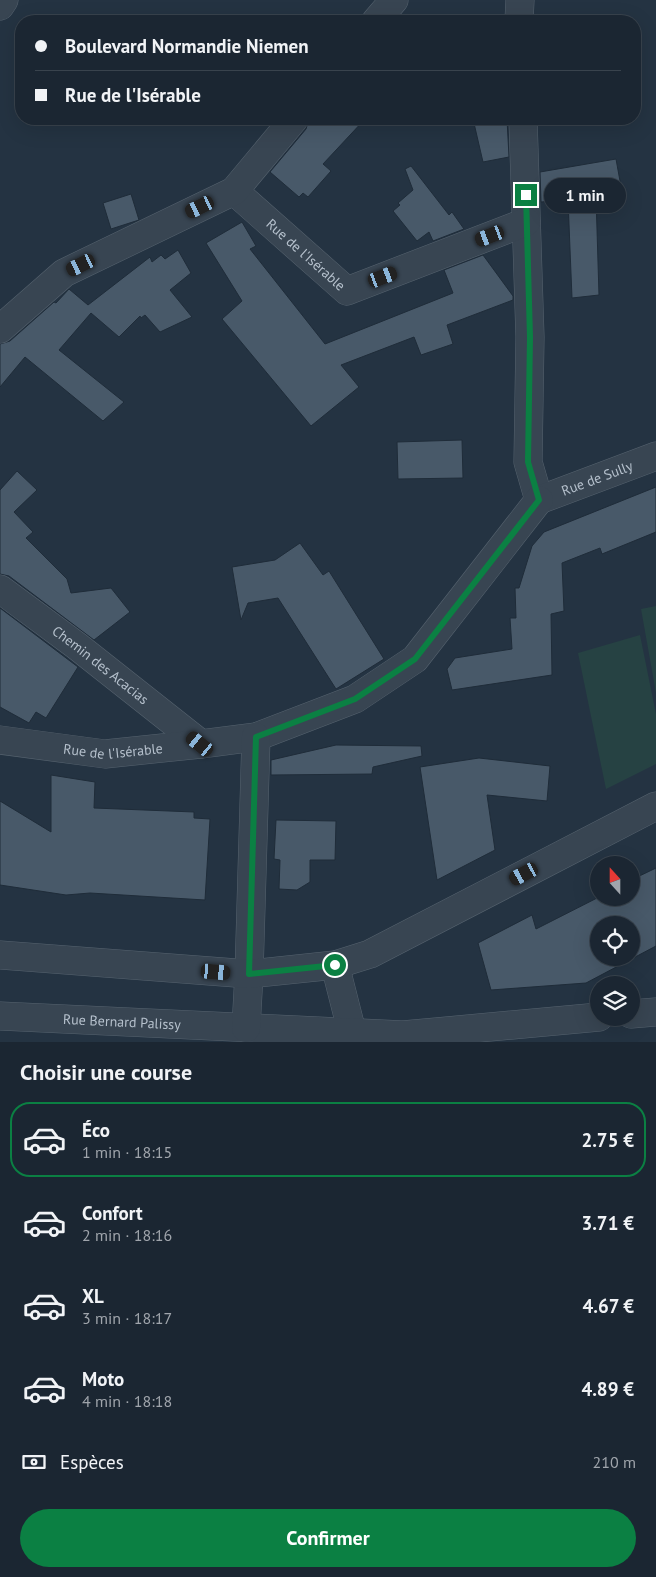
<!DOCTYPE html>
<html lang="fr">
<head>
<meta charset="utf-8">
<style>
  :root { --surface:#1b2632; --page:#28323e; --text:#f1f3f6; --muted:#a0a5ac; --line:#39434d; --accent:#0b8043 }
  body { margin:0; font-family:"PT Sans",sans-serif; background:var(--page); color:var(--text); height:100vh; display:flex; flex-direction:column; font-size:19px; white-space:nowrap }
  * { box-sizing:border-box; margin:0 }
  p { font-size:16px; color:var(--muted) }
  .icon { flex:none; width:28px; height:28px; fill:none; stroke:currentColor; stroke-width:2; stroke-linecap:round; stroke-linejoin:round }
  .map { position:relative; height:1042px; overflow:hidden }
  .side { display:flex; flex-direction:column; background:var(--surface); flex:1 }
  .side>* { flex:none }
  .top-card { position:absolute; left:15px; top:15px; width:626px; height:110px; border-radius:20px; box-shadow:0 5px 20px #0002,0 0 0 1px var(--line); display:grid; align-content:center; height:110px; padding:0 20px; background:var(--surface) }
  .needle { width:32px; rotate:339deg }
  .controls { position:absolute; left:590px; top:856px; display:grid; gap:10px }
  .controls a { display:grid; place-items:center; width:50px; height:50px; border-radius:50%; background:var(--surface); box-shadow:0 5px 20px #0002,0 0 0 1px var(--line); font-size:25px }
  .end { position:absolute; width:22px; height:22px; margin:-11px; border:6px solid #0b8043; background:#fff; box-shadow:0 0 0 2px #fff }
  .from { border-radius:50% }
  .bubble { position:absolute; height:35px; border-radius:18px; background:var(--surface); box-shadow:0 5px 20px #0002,0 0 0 1px var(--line); font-size:16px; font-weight:800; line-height:35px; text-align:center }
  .car { position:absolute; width:15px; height:30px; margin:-15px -8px; border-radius:6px; box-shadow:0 0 4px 1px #0007; background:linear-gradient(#222 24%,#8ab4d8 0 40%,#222 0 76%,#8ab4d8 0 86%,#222 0) }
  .top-card b { display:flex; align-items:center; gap:18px; height:48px; font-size:19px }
  .top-card b+b { border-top:1px solid var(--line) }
  .top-card i { width:12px; height:12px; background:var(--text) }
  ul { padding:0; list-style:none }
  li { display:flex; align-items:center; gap:15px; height:75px; margin:0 10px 8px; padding:0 10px; border:2px solid transparent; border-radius:20px }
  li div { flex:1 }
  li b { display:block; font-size:19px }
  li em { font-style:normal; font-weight:800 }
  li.selected { border-color:var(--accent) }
  li>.icon { width:45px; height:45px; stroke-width:1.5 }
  h2 { padding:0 20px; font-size:22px; line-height:60px }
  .pay { display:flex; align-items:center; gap:12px; height:55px; padding:0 20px; font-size:19px }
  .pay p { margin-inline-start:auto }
  .cta { display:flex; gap:10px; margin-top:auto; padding:10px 20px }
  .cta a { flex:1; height:58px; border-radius:30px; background:var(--accent); color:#fff; font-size:20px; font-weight:800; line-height:58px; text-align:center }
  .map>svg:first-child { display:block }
  .green { fill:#264243 }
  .building { fill:#485969; stroke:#1f2c39; fill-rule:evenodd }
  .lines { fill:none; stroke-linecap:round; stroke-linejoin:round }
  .minor-casing { stroke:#56636f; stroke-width:29 }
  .tertiary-casing { stroke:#56636f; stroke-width:29 }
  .minor { stroke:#384552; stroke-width:28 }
  .tertiary { stroke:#384552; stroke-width:28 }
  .route { stroke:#0b8043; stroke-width:6 }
  .labels { text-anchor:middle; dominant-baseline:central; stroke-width:4; stroke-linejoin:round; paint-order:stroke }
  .street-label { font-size:14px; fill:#b5c0cc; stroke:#1d2a37 }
</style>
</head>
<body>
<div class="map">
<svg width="656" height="1042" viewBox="0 0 656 1042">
  <rect width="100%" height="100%" fill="#243342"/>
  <path class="green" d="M656 606V693L641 609Z
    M640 635 656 714V764L606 789 578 653Z"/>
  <path class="building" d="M309 119H365L323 164 331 171 308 197 303 193 299 197 270 172 306 129Z
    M473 119H507L509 157 483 162Z
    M616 159 622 192 596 196 599 295 572 298 568 200 541 202 540 172Z
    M411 166 449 215 452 212 464 229 433 241 429 232 417 241 393 211 400 205 398 203 413 190 405 169Z
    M131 194 139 220 111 229 103 203Z
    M242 222 256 246 250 249 325 344 453 293 444 270 483 255 513 296V300L447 325 453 344 421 355 414 337 341 365 359 387 311 426 222 319 242 301 206 243Z
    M178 250 191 273 170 290 192 317 160 332 145 315 141 318 140 316 119 337 91 313 59 350 124 402 103 421 25 357 0 387V344L10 341 54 302 56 303 69 289 88 305 150 257 152 262 161 255 165 259Z
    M462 440 463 478 398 479 397 442Z
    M17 471 37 490 14 512 33 532 26 538 67 579 71 593 111 588 130 612 94 640 9 576 0 574V490Z
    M656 487V532L602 554 600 548 562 563 564 611 551 614 552 675 452 690 447 669 455 658 512 649 510 618H516L515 588H519L532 546 544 532Z
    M300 543 323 575 329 571 384 659 336 689 278 598 248 603 241 620 232 567 275 560Z
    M0 608 78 667 46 718 36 712 29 723 0 707Z
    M336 745 421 746 422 756 373 767 372 774 271 775V760Z
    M479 758 550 766 547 801 487 795 495 850 437 880 420 767Z
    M51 775 95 782 94 808 194 812V818L210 819 205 900 90 893 66 895 0 885V801L51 832Z
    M276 820 336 821 335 860H310V882L297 890 279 889 280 860 274 859Z
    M656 868V946L586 983 491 990 478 943 532 915 536 929 599 897 631 898V880ZM599 925H631V958H599Z"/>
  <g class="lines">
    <g class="minor-casing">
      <g id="minor">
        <path d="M376 21 394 0"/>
        <path d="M519 21 520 0"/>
        <path d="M523 119 530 337 528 462 539 500"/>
        <path id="s1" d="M234 191 347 291 526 222"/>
        <path d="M0 329 64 273 234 191 294 119"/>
        <path id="s2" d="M539 500 656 456"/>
        <path id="s3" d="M0 589 77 646 201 744"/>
        <path id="s4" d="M0 740 105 754 201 744 256 737 355 699 415 659 539 500"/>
        <path d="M335 965 352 1032"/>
        <path d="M631 1014 656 1012"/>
        <path id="s5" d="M0 1016 403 1035 599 1017"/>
        <path d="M246 1028 249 974 256 737"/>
      </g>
    </g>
    <g class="tertiary-casing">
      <path id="tertiary" d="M0 6 4 0
        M0 955 249 974 335 965 370 954 656 806"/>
    </g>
    <use href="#minor" class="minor"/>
    <use href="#tertiary" class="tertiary"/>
  </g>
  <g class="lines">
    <path class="route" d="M335 965 249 974 256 737 355 699 415 659 539 500 528 462 530 337 526 195"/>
  </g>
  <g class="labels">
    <g class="street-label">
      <text stroke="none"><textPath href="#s1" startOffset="96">Rue de l'Isérable</textPath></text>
      <text stroke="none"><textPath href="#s2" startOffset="62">Rue de Sully</textPath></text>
      <text stroke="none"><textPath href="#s3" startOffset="126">Chemin des Acacias</textPath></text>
      <text stroke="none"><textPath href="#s4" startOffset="114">Rue de l'Isérable</textPath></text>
      <text stroke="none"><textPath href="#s5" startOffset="122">Rue Bernard Palissy</textPath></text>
    </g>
  </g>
</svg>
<div class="controls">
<a><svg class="needle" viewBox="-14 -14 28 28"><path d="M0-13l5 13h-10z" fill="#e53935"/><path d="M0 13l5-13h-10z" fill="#a0a5ac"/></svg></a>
<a><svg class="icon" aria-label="locate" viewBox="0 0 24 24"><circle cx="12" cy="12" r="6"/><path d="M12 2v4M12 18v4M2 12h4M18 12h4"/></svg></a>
<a><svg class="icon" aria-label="layers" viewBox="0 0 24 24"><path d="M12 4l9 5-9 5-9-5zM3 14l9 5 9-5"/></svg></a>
</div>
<i class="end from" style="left:335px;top:965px"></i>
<i class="end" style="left:526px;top:195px"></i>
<div class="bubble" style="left:544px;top:178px;width:82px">1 min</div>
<i class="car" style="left:200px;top:207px;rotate:244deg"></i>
<i class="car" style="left:490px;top:236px;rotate:249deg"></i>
<i class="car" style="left:81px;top:265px;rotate:244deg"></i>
<i class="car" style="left:383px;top:277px;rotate:69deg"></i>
<i class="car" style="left:200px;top:744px;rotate:309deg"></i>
<i class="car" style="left:524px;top:874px;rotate:242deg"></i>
<i class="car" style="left:216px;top:972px;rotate:95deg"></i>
<div class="top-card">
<b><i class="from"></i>Boulevard Normandie Niemen</b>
<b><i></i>Rue de l'Isérable</b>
</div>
</div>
<section class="side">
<h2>Choisir une course</h2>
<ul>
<li class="selected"><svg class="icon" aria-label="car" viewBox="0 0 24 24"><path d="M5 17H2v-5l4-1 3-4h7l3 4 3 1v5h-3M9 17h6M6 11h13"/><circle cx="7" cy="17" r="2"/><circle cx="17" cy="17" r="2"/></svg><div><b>Éco</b><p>1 min · 18:15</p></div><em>2.75 €</em></li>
<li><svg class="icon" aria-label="car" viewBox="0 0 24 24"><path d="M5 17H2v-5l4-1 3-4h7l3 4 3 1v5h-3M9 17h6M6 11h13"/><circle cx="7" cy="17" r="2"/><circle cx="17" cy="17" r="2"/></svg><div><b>Confort</b><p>2 min · 18:16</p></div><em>3.71 €</em></li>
<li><svg class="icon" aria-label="car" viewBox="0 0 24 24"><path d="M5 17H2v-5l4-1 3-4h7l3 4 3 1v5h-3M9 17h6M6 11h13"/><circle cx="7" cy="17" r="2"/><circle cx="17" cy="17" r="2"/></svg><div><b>XL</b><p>3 min · 18:17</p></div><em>4.67 €</em></li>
<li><svg class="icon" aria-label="car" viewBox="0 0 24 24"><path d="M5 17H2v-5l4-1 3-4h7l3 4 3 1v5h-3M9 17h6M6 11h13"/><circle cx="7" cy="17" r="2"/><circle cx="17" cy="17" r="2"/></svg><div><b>Moto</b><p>4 min · 18:18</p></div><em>4.89 €</em></li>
</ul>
<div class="pay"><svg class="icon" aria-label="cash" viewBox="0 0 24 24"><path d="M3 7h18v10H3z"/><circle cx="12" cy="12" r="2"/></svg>Espèces<p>210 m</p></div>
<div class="cta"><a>Confirmer</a></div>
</section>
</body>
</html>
